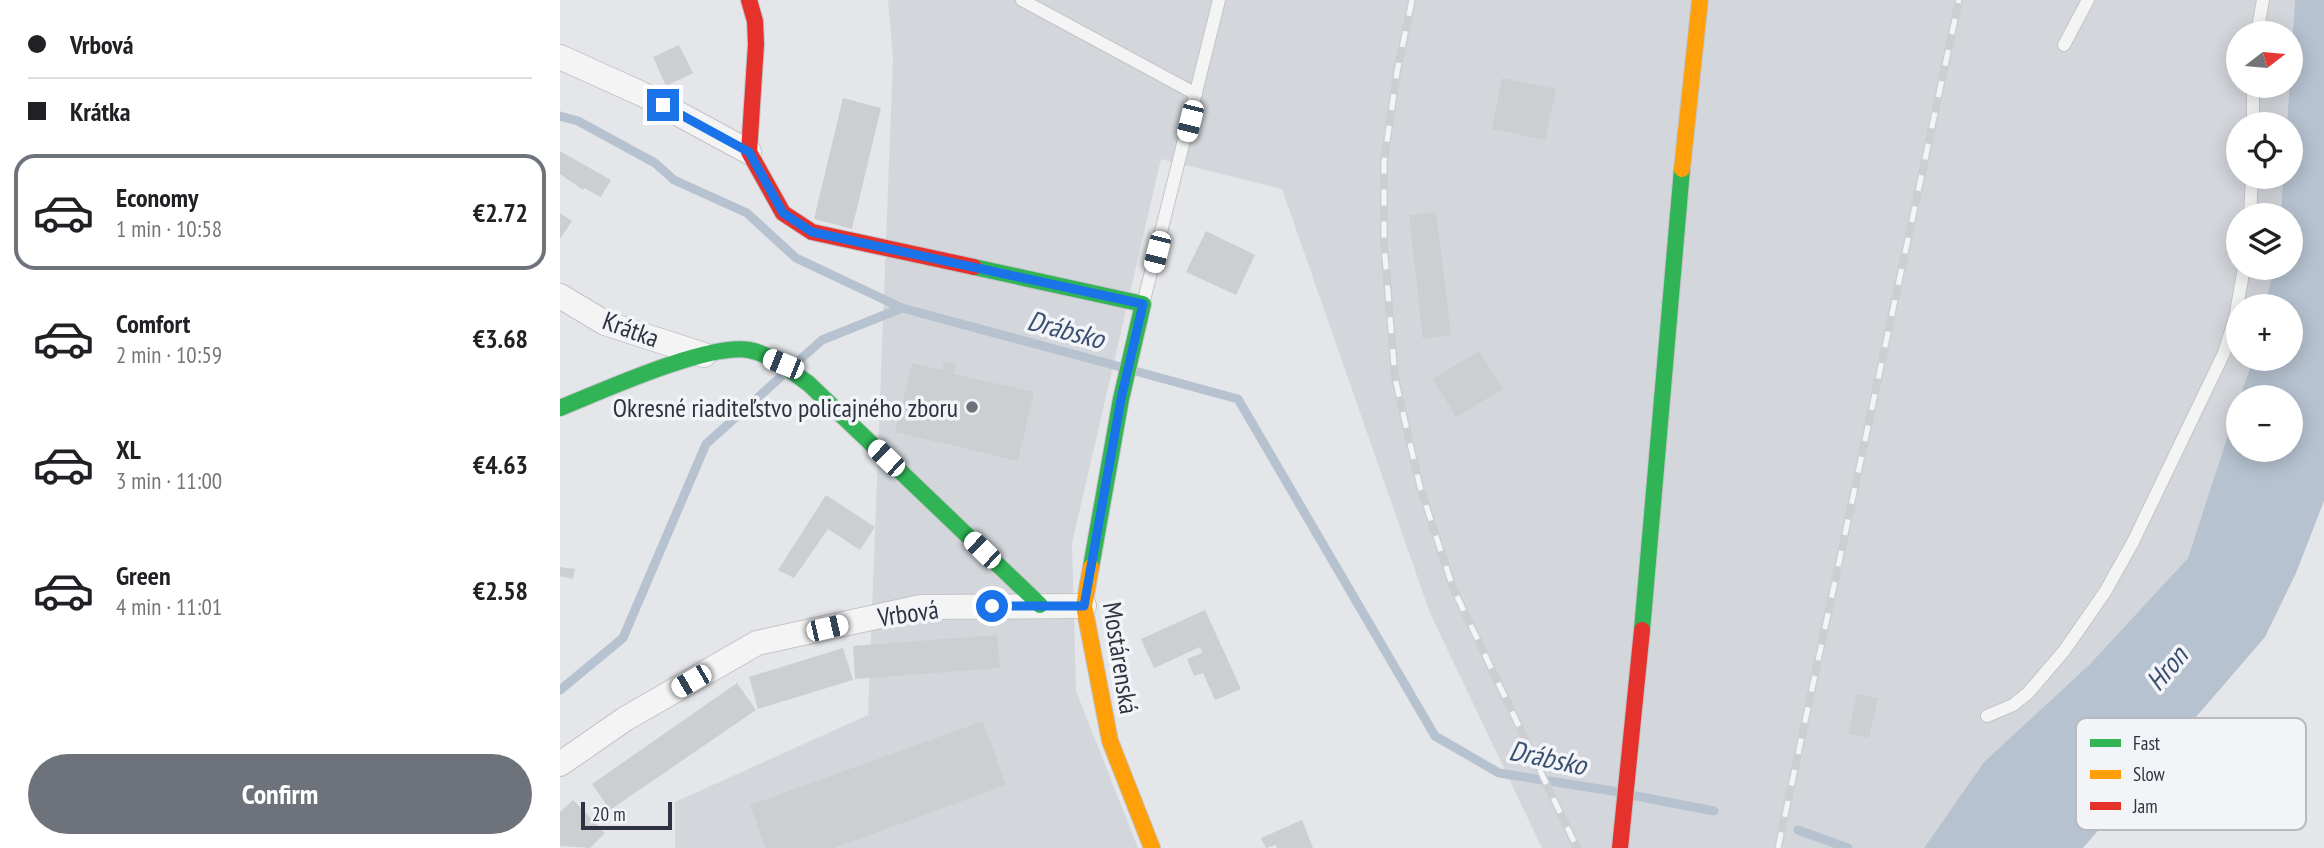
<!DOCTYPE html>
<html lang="en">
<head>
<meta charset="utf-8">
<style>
  :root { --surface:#fff; --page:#f2f2f2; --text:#202124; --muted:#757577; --line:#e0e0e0; --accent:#6d727b }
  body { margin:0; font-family:"PT Sans Narrow",sans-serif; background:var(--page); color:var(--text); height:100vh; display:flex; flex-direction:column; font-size:26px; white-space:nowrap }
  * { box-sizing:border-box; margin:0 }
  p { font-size:23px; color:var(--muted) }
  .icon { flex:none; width:38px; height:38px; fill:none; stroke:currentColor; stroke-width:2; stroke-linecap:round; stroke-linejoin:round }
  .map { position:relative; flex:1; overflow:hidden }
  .drawer { display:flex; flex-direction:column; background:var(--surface); width:560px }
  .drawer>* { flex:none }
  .guide { display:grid; align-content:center; height:154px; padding:0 28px; background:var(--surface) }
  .needle { width:46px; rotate:74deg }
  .fabs { position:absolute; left:1666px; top:21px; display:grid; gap:14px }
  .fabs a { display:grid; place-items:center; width:77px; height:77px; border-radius:50%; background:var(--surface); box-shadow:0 4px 18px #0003; font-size:35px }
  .scale { position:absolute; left:21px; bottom:18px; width:91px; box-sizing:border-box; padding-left:7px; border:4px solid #2d3340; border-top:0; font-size:19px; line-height:24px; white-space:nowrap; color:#2d3340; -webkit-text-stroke:5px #f3f4f7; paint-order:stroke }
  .end { position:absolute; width:32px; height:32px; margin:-16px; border:9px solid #1a73e8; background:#fff; box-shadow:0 0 0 4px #fff }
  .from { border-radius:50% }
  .car { position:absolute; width:21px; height:42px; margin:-21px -10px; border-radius:9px; box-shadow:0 0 5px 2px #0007; background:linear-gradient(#fff 24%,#345 0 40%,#fff 0 76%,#345 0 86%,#fff 0) }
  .guide b { display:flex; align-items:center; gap:24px; height:66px; font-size:26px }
  .guide b+b { border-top:2px solid var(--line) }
  .guide i { width:18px; height:18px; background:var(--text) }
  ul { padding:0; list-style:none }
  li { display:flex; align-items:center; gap:21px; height:116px; margin:0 14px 10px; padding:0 14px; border:4px solid transparent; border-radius:21px }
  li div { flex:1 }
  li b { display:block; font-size:26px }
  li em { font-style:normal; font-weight:700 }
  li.active { border-color:var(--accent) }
  li>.icon { width:63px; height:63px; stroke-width:1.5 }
  .button { display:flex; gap:14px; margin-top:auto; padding:14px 28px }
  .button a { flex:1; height:80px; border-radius:42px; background:var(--accent); color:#fff; font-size:28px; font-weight:700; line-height:80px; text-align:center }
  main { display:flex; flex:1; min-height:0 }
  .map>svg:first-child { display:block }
  .built { fill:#d3d6db }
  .water { fill:#b6c2d0 }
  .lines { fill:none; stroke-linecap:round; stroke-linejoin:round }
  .stream { stroke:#b6c2d0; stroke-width:9 }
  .building { fill:#cdced1 }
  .lane-casing { stroke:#c3c4c7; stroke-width:14 }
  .street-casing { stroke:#c3c4c7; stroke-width:26 }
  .fast-casing { stroke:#c3c4c7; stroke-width:18 }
  .slow-casing { stroke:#c3c4c7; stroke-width:18 }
  .jam-casing { stroke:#c3c4c7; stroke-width:18 }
  .lane { stroke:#f4f4f5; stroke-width:12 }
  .street { stroke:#f4f4f5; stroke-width:24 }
  .fast { stroke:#30b455; stroke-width:16 }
  .slow { stroke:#ff9f0a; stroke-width:16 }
  .jam { stroke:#e5322d; stroke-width:16 }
  .rail-casing { stroke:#cdced0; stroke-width:8 }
  .rail { stroke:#f3f4f7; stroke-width:5; stroke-dasharray:16; stroke-linecap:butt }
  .route { stroke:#1a73e8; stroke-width:9 }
  .poi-dot { fill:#6d727b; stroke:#f3f4f7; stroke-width:2.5 }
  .labels { text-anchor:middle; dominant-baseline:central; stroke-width:7; stroke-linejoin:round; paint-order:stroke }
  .street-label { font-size:26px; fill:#2d3340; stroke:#f3f4f7 }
  .poi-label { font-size:26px; fill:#2d3340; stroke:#f3f4f7; text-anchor:end }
  .water-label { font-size:28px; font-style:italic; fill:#3b5070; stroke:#f3f4f7 }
  .key { fill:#f3f4f7; stroke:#b8bac0; stroke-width:2 }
  .key-label { font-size:19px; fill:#2d3340 }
</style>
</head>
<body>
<main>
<section class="drawer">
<div class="guide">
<b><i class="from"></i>Vrbová</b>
<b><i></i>Krátka</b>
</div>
<ul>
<li class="active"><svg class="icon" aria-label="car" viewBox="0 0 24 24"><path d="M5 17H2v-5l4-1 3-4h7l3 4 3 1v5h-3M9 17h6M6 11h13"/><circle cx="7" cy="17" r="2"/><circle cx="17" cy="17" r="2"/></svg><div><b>Economy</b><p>1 min · 10:58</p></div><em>€2.72</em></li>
<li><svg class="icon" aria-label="car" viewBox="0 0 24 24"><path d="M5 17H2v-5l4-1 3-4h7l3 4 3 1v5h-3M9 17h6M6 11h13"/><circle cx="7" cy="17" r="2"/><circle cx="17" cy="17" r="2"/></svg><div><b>Comfort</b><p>2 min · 10:59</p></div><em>€3.68</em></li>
<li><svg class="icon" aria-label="car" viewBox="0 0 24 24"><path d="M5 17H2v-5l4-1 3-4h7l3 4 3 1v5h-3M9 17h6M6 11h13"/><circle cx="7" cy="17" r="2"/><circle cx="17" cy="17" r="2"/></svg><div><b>XL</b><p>3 min · 11:00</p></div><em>€4.63</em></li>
<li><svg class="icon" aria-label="car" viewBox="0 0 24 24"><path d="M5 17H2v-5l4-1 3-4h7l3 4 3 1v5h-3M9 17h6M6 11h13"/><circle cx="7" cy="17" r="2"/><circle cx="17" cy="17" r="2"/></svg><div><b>Green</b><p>4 min · 11:01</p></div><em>€2.58</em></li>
</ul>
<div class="button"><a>Confirm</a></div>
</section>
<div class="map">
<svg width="1764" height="848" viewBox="0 0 1764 848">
  <rect width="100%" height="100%" fill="#e4e6e9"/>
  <path class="built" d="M328 0H1735L1731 60V33H1678V86H1729L1727 124H1678V177H1723L1721 215H1678V268H1714L1705 306H1678V359H1693L1628 558 1530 664 1424 762 1364 848H982L870 613 722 189 601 159 512 543 516 691 578 848H115V802L308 715 333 58Z"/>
  <path class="water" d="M1735 0H1764V501L1736 573 1705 637 1523 848H1364L1424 762 1530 664 1628 558 1678 404V450H1731V397H1680L1693 359H1731V306H1705L1714 268H1731V215H1721L1723 177H1731V124H1727Z"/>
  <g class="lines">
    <path class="stream" d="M0 116 18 121 95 163 114 180 187 213 236 258 342 308
      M234 365 262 340 342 308 561 367
      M575 371 678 399 875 736 939 773 1059 792
      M0 690 63 638 146 444 224 374
      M1076 796 1154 811
      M1238 830 1288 848"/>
  </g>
  <path class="building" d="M119 45 133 73 106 86 93 57Z
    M942 78 996 89 985 140 932 129Z
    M283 98 321 108 292 229 254 219Z
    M0 151 51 180 41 197 24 188 23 190 0 174Z
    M876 212 891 335 863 339 849 215Z
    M0 213 12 221 0 239Z
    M646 231 695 255 676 295 626 272Z
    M919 351 943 389 896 417 873 379Z
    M384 361 397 364 394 374 474 392 458 461 335 432 352 363 382 370Z
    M266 495 315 527 300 550 268 529 234 578 218 570Z
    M0 567 15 569 13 579 0 576Z
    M645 610 681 689 655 700 643 673 634 676 627 659 642 653 640 647 594 668 581 639Z
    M437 635 440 668 295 679 293 646Z
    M283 648 293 680 198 709 189 677Z
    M177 683 196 710 50 810 32 784Z
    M1297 694 1318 698 1309 738 1288 734Z
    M423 721 446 785 274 848H206L190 805Z
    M13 800 45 833 30 848 0 846V812Z
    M742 820 753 848H717L716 845 706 848 701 838Z"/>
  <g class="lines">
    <g class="lane-casing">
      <path id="lane" d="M462 0 636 94
        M1697 33 1703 0
        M1504 45 1528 0
        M1693 86V124
        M1690 215 1692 177
        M583 304 659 0
        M1427 716 1453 705 1468 693 1504 651 1545 592 1573 542 1664 353 1675 318 1684 268"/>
    </g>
    <g class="street-casing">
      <path id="street" d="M0 57 82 94 189 152
        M0 296 45 323 144 355
        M0 764 65 719 197 643 361 607 524 606"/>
    </g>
    <g class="fast-casing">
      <path id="fast" d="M414 267 583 304 561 399 531 567
        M0 408C42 391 147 343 189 350 211 354 231 371 249 384L480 605
        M1082 630 1122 169"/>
    </g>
    <g class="slow-casing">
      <path id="slow" d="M1122 169 1140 0
        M531 567 524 606 550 741 592 848"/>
    </g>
    <g class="jam-casing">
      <path id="jam" d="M189 0 195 21 196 44 189 152 223 213 252 232 414 267
        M1060 848 1082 630"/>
    </g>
    <use href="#lane" class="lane"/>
    <use href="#street" class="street"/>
    <use href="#fast" class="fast"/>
    <use href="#slow" class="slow"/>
    <use href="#jam" class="jam"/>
    <g class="rail-casing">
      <path id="rail" d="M852 0 837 72 824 162V244L835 378 860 487 893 588 1017 848
        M1218 848 1399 0"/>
    </g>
    <use href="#rail" class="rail"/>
  </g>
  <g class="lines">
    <path class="route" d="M103 105 189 152 223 213 252 232 583 304 561 399 524 606H432"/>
  </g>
  <circle class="poi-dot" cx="412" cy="407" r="7"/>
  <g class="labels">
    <g class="street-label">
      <text transform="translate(71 329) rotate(20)">Krátka</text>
      <text transform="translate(348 613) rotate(-8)">Vrbová</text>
      <text transform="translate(561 658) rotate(81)">Mostárenská</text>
    </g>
    <g class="poi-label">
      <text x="398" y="407">Okresné riaditeľstvo policajného zboru</text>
    </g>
    <g class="water-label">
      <text transform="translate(506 329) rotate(15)">Drábsko</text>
      <text transform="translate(1606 668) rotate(-50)">Hron</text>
      <text transform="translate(988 757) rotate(12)">Drábsko</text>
    </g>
  </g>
  <rect x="1516" y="718" width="230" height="112" rx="10" class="key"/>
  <rect x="1530" y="739" width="31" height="8" fill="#30b455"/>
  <rect x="1530" y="770" width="31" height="9" fill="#ff9f0a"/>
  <rect x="1530" y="802" width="31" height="8" fill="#e5322d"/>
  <g class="key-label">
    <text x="1573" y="750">Fast</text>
    <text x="1573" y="781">Slow</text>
    <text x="1573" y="813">Jam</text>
  </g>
</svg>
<div class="fabs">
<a><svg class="needle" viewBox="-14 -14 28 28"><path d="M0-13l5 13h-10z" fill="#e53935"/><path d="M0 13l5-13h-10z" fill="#757577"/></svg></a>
<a><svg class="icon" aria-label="locate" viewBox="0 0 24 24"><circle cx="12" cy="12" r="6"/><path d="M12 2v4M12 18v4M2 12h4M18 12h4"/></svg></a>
<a><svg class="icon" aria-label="layers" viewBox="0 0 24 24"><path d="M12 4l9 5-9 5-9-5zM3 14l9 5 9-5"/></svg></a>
<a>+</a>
<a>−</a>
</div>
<div class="scale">20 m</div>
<i class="end from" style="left:432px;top:606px"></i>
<i class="end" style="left:103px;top:105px"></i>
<i class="car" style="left:630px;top:121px;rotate:194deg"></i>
<i class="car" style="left:597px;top:252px;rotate:194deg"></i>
<i class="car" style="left:223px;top:364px;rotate:292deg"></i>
<i class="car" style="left:326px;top:458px;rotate:314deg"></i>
<i class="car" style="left:422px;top:550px;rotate:314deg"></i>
<i class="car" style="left:267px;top:628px;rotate:77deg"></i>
<i class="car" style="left:131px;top:681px;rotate:240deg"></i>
</div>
</main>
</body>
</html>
